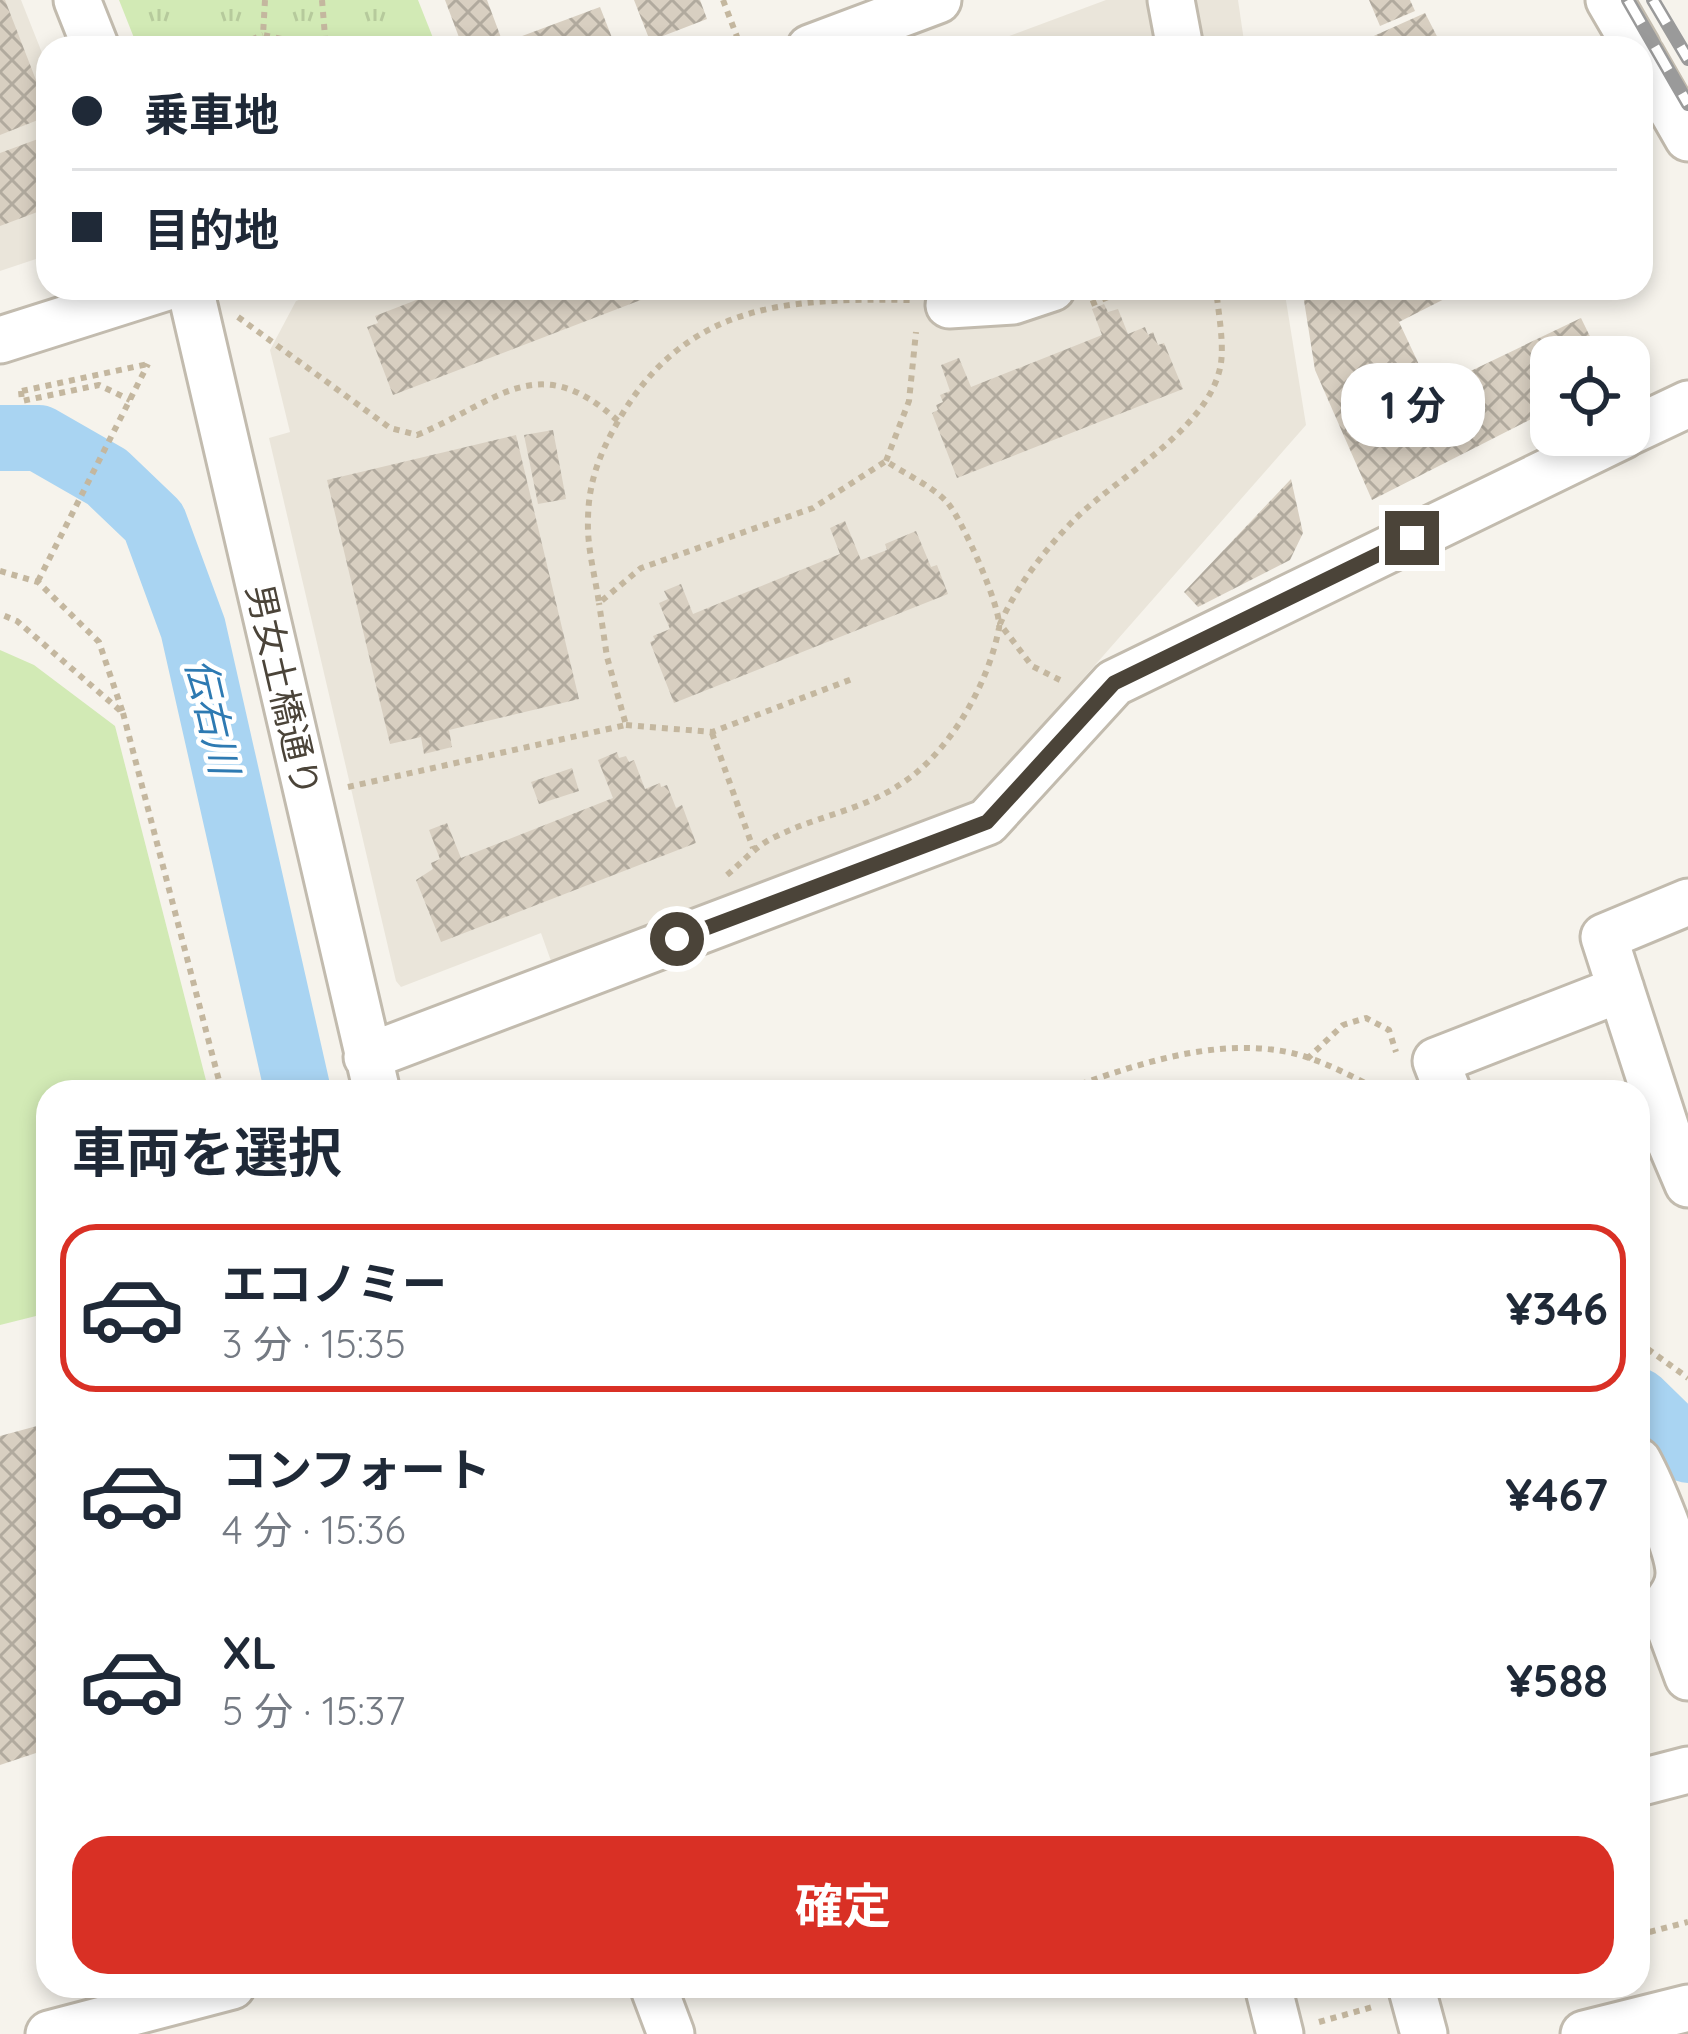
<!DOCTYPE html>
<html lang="ja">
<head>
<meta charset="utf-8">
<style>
  :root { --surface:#fff; --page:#f2f2f3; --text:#1f2937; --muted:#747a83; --line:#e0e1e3; --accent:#d93025 }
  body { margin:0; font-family:Quicksand,"Noto Sans JP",sans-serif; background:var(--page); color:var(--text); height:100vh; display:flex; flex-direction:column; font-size:45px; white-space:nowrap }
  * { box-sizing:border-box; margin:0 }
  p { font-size:39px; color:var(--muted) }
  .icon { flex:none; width:66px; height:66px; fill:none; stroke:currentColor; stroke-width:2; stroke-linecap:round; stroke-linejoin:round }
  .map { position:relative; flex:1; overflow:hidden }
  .drawer { position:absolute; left:36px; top:1080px; width:1614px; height:918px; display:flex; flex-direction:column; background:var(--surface); border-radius:36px; box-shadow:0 6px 18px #0003 }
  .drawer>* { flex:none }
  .guide { position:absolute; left:36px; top:36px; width:1617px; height:264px; border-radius:36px; box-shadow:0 6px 18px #0003; display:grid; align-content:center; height:264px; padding:0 36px; background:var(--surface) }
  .tools { position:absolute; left:1530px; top:336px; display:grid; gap:24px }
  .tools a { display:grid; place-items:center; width:120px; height:120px; border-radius:24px; background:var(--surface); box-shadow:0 6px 18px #0003; font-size:60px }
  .end { position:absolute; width:54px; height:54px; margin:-27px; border:15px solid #4b4439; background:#fff; box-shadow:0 0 0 6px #fff }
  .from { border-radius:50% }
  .bubble { position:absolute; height:84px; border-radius:36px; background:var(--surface); box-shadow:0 6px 18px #0003; font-size:39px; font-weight:700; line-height:84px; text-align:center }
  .guide b { display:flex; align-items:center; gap:42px; height:114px; font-size:45px }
  .guide b+b { border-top:3px solid var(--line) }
  .guide i { width:30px; height:30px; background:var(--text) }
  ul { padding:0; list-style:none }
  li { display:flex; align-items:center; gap:36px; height:168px; margin:0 24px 18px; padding:0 12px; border:6px solid transparent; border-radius:36px }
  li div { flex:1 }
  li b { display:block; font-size:45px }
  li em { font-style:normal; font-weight:700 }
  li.active { border-color:var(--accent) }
  li>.icon { width:108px; height:108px; stroke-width:1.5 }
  h2 { padding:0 36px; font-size:54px; line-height:144px }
  .action { display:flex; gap:24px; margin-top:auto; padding:24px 36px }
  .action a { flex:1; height:138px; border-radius:36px; background:var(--accent); color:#fff; font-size:48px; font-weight:700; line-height:138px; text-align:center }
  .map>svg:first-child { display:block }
  .residential { fill:#eae5da }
  .park { fill:url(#park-tufts) }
  .garden { fill:#d2eab5 }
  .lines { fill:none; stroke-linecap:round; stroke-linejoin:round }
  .river { stroke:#a9d4f2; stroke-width:66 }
  .building { fill:url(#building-cross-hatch) }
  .minor-casing { stroke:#c2bbae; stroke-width:51 }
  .path { stroke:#c4b79f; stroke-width:6; stroke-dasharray:6 6; stroke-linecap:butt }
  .minor { stroke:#fff; stroke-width:45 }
  .rail-casing { stroke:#9a9a9a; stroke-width:14 }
  .rail { stroke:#fff; stroke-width:9; stroke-dasharray:27; stroke-linecap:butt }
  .route { stroke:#4b4439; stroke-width:15 }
  .labels { text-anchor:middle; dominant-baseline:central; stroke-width:9; stroke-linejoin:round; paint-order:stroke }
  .street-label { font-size:36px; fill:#4b4439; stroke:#fff }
  .water-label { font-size:39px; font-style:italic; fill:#2e7ab2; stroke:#fff }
</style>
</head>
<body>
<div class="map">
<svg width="1688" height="2034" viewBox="0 0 1688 2034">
  <defs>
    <pattern id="park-tufts" width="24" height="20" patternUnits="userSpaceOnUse" patternTransform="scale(3)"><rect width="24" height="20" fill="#d2eab5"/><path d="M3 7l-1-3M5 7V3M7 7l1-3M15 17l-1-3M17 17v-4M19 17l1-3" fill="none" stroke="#b6ca9c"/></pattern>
    <pattern id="building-cross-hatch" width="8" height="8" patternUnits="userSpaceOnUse" patternTransform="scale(3)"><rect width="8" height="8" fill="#d8cfc1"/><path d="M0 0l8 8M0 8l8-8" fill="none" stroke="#b1aa9e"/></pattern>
  </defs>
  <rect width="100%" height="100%" fill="#f6f3ec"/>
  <path class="residential" d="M0 0H21L48 68V255L0 271Z
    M1106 0H1238L1245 48H977Z
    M330 288H1284L1306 425 966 812 551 961 541 933 401 987 396 981 269 438 290 432 270 350 296 301Z"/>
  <path class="park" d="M119 0H418L437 48H138Z"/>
  <path class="garden" d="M0 650 34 665 115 726 209 1092H48V1313L0 1325Z"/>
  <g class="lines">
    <path class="river" d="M0 438H39L107 477 154 522 193 628 298 1092
      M1638 1401 1688 1450"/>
  </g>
  <path class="building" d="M0 0H5L48 111V116L0 135Z
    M445 0H487L503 43 600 7 616 48H463Z
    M634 0H700L707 19 650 41Z
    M1369 0H1410L1415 11 1380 26Z
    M1425 13 1443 48H1347Z
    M38 139 48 167V208L0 226V153Z
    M421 288H440L442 293 457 288H672L393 395 367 327 378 323 375 316 424 297Z
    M1302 288H1466L1399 322 1431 390 1581 318 1600 357H1551V409L1372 500 1315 370Z
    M1104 304 1108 312 1118 309 1128 334 1145 327 1148 335 1153 332 1158 345 1164 343 1183 389 957 478 932 413 938 410 936 405 943 402 940 395 950 391 941 365 959 358 971 387 1102 335 1092 309Z
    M553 430 566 499 538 504 524 435Z
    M516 435 579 699 449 730 452 747 424 754 421 737 390 744 327 480Z
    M1291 479 1303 533 1290 560 1198 607 1184 592Z
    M845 521 861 560 887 550 885 544 916 531 931 567 937 565 948 594 674 703 650 642 655 640 653 636 670 629 659 603 668 599 664 591 681 584 693 614 840 554 830 528Z
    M617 752 619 758 626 756 629 762 634 760 645 789 660 783 661 787 667 785 676 808 682 805 696 843 441 942 416 880 433 869 431 863 440 859 429 830 447 823 461 858 613 798 598 760Z
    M572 768 579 791 539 804 531 782Z
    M48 1423V1740L36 1753 0 1765V1436Z"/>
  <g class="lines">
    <g class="minor-casing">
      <path id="minor" d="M77 0 96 48
        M1171 0 1180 48
        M1609 0 1637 48
        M810 48 938 0
        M1641 56 1688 138
        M190 288 377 1092
        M949 305 1013 301 1052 288
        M0 340 164 288
        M1629 432 1688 404
        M1688 902 1604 937 1671 1144 1688 1184
        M367 1057 987 822 1114 683 1624 435
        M1448 1092 1436 1061 1621 989
        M1638 1461C1650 1483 1679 1551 1679 1573 1679 1588 1671 1597 1663 1609
        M1638 1615 1663 1609 1688 1677
        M1638 1783 1688 1770
        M653 1986 671 2034
        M1268 1986 1280 2034
        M1411 1986 1424 2034
        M49 2034 232 1986
        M1584 2034 1688 2008"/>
    </g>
    <path class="path" d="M265 0 263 35 325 48
      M322 0 326 48
      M723 0 739 42
      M229 48 263 35
      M1091 304 1130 288
      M238 317 390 428 417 435C499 401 538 348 618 421
      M21 391 22 401 99 385 130 400
      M22 391 148 364
      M886 461 909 401 916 332
      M0 571 38 582 99 642 123 713 17 621 0 614
      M38 581 148 364
      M1060 680 1032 666 1000 624C1017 585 1047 547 1076 518 1120 475 1211 428 1221 363 1224 340 1218 311 1216 288
      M123 713 222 1092
      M626 725 712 732 852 679
      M712 733 753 848
      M348 787 626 725 607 657 599 603
      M727 875C744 861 756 845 777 836 824 813 865 811 911 777 954 744 989 681 999 628 1002 609 962 519 947 502 932 486 905 474 886 461L813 508 641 568 599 603C595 576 587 547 588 521 588 484 599 455 616 425 683 303 786 298 911 300
      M1307 1059 1343 1025 1366 1018 1389 1030 1396 1052
      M1058 1092C1130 1067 1209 1037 1288 1052 1321 1059 1353 1077 1383 1092
      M1638 1342 1688 1378
      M1638 1935 1688 1922
      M1319 2022 1376 2006"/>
    <use href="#minor" class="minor"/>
    <g class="rail-casing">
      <path id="rail" d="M1628 0 1688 104
        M1653 0 1688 59"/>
    </g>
    <use href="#rail" class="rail"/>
  </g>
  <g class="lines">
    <path class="route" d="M677 939 987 822 1114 683 1412 538"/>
  </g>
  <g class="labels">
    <g class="street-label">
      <text transform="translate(284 690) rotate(77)">男女土橋通り</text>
    </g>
    <g class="water-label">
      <text transform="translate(213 716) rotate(77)">伝右川</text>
    </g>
  </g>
</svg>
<div class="tools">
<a><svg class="icon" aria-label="locate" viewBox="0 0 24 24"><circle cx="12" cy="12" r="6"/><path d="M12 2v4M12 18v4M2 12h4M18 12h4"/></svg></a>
</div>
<i class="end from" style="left:677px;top:939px"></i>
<i class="end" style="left:1412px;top:538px"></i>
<div class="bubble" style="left:1341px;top:363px;width:144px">1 分</div>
<div class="guide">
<b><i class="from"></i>乗車地</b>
<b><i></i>目的地</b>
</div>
<section class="drawer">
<h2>車両を選択</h2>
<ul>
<li class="active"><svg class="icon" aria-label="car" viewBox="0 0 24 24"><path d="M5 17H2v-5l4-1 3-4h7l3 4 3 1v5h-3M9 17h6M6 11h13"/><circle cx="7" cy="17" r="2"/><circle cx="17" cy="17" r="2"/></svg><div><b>エコノミー</b><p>3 分 · 15:35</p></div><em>¥346</em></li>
<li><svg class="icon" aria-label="car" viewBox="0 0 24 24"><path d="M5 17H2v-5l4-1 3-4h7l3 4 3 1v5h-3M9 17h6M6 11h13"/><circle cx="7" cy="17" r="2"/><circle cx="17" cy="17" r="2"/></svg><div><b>コンフォート</b><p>4 分 · 15:36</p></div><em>¥467</em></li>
<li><svg class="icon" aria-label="car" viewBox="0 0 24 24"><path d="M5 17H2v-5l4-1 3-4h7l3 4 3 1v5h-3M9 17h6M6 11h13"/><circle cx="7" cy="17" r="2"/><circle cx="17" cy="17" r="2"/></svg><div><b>XL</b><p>5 分 · 15:37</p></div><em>¥588</em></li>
</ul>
<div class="action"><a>確定</a></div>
</section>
</div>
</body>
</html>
